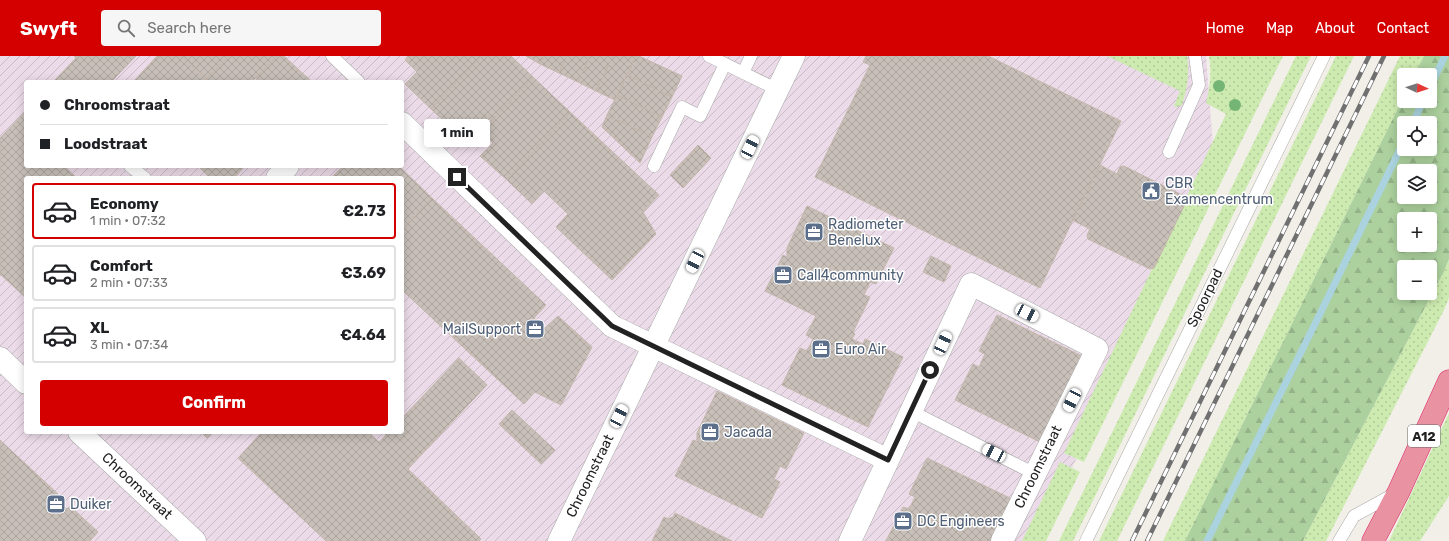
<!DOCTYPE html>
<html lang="en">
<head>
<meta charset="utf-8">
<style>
  :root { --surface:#fff; --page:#f6f6f6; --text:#202124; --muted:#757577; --line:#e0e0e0; --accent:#d40000 }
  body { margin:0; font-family:Rubik,sans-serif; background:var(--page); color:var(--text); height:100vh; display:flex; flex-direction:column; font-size:15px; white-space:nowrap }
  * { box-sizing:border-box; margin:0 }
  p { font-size:13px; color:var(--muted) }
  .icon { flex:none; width:22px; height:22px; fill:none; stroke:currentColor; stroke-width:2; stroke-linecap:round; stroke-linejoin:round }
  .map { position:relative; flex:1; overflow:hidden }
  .panel { position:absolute; left:24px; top:120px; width:380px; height:258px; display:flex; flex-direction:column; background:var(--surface); border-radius:4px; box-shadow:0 2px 10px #0003 }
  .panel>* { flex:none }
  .guide { position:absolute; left:24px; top:24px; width:380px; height:88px; border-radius:4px; box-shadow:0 2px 10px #0003; display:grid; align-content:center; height:88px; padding:0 16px; background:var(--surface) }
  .needle { width:26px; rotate:94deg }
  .controls { position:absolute; left:1397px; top:12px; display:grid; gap:8px }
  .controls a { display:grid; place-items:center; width:40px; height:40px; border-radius:4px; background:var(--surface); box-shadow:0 2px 10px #0003; font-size:20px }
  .end { position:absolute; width:18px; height:18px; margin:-9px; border:5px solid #222; background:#fff; box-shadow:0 0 0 2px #fff }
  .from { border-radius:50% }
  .bubble { position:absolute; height:28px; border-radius:4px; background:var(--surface); box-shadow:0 2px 10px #0003; font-size:13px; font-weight:700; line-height:28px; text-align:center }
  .car { position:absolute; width:12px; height:24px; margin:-12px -6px; border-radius:5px; box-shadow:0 0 3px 1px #0007; background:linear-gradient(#fff 24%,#345 0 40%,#fff 0 76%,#345 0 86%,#fff 0) }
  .guide b { display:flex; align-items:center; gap:14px; height:38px; font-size:15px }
  .guide b+b { border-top:1px solid var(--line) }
  .guide i { width:10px; height:10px; background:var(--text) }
  ul { padding:7px 0 0; list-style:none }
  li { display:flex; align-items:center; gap:12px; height:56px; margin:0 8px 6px; padding:0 8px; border:2px solid var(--line); border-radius:4px }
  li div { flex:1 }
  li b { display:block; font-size:15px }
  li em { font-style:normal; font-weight:700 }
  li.selected { border-color:var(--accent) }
  li>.icon { width:36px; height:36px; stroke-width:1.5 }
  .primary-button { display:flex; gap:8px; margin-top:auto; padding:8px 16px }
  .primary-button a { flex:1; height:46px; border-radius:4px; background:var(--accent); color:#fff; font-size:16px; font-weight:700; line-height:46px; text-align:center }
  header { display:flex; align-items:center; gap:24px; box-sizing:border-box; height:56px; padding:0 20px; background:var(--accent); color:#fff }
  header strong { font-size:19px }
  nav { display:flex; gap:22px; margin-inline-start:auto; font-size:14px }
  .search { width:280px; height:36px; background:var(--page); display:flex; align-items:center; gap:10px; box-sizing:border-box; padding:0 14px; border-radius:4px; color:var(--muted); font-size:15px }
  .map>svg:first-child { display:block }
  .industrial { fill:url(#industrial-furrows); fill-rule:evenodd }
  .grass { fill:url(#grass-dots) }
  .forest { fill:url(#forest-firs); fill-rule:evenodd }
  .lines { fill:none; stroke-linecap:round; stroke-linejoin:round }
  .stream { stroke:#aad3df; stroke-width:7 }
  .building { fill:url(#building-cross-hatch); stroke:#c4b6ab }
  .service-casing { stroke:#a9a9a9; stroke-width:13 }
  .minor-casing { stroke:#a9a9a9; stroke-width:23 }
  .motorway-casing { stroke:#dc2a67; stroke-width:23 }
  .service { stroke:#fff; stroke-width:12 }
  .minor { stroke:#fff; stroke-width:22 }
  .motorway { stroke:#e892a2; stroke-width:22 }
  .rail-casing { stroke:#707070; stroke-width:4.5 }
  .rail { stroke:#fff; stroke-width:3; stroke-dasharray:9; stroke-linecap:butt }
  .tree { fill:#74b475 }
  .route { stroke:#222; stroke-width:5 }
  .labels { text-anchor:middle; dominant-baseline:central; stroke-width:3; stroke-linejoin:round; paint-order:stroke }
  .shield { fill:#fff; stroke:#646464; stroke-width:1 }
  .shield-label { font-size:13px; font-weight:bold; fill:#222 }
  .service-label { font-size:14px; fill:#4e5e75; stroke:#fff; text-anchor:start }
  .street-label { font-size:14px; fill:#222; stroke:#fff }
</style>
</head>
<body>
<header>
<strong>Swyft</strong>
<div class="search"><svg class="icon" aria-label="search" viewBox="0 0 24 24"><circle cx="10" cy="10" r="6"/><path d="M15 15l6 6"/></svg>Search here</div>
<nav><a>Home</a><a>Map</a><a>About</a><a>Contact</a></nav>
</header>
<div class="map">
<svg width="1449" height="485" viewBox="0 0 1449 485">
  <defs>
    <pattern id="industrial-furrows" width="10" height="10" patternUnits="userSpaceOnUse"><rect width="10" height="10" fill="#ebdbe8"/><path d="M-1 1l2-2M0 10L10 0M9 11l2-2" fill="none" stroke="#c9bcc7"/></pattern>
    <pattern id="grass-dots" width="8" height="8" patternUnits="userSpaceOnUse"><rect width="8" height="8" fill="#cdebb0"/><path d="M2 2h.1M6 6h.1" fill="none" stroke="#b0c997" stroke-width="1.8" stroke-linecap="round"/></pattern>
    <pattern id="forest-firs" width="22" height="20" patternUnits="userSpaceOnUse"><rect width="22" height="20" fill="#add19e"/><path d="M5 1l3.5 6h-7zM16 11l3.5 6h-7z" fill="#95b388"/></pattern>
    <pattern id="building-cross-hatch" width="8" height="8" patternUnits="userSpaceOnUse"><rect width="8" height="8" fill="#c7bfb8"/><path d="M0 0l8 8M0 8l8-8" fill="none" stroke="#aba49e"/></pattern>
  </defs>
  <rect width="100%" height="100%" fill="#f2efe9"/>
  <path class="industrial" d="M0 0H1206L1215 114 1037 485H0ZM26 26H402V110H26ZM26 122H402V376H26Z"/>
  <path class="grass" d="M1107 0H1187C1190 17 1187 33 1182 49L1177 51 1174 50 1180 35Z
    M1209 0H1283L1084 406 1064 397 1226 58 1206 47C1210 31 1212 17 1209 0Z
    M1296 0H1311L1073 485H1059Z
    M1336 0H1354L1117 485H1099Z
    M1400 0H1424L1414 19H1404V40L1185 485H1163Z
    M1449 203V242L1444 254 1326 485H1303L1444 215Z
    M1449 357V440L1420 485H1389Z
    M1060 406 1080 416 1046 485H1022Z"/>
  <path class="forest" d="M1424 0H1449V203L1444 215 1303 485H1185L1404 40V45H1430V19H1414ZM1404 67H1430V93H1404ZM1404 115H1430V141H1404ZM1404 163H1430V189H1404ZM1404 211H1430V237H1404Z"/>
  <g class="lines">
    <path class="stream" d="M1430 31 1445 0
      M1413 67 1423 45
      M1207 485 1315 268 1404 85"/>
  </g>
  <path class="building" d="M74 0H136L111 26H53L76 2Z
    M157 0H182L210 26H133Z
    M182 0H229L207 23Z
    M229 0H277L252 26H210L207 23Z
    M277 0H284L312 26H261L256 22Z
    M408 0H481L431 53 405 28 417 16 405 4Z
    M481 0H511L533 21 481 76 469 64 457 77 431 53Z
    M526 0H544L540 8Z
    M544 0H567L559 17 540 8Z
    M567 0H590L578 26 559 17Z
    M590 0H613L596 35 578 26Z
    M613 0H636L615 44 596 35Z
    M636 0H639L682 20 672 41 627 19Z
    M866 0H988L1121 65 1040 232 815 121 870 9 863 6Z
    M627 19 672 41 662 61 617 39Z
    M533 21 570 56 507 124 480 100 493 87 481 76Z
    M617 39 662 61 652 81 607 59Z
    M26 55V110H64L77 122H26V242L0 218V82Z
    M570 56 659 139 643 156 656 178 612 224 556 171 568 158 544 135 532 148 507 124Z
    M607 59 652 81 640 107 602 71Z
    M698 89 711 102 683 132 670 119Z
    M1100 109 1117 118 1120 111 1124 110 1186 141 1187 144 1154 212 1150 213 1088 183 1087 179 1090 173 1072 164Z
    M198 110H245L234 122H210Z
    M343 110H399L432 142 402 174V122H335L333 120Z
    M432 142 546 249 534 262 545 272 558 260 592 291 561 349 535 336 524 348 402 234V174Z
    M807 150 894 192 876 228 870 226 864 239 870 241 853 276 855 278 852 283 863 288 865 283 903 301 868 371 782 329 800 292 807 295 813 283 806 279 816 260 765 235 783 199 787 201V192Z
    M931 200 951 210 944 226 923 216Z
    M997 259 1084 301 1066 338 1062 336 1063 338 1042 387 955 344 973 308 979 311 985 298 979 295Z
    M459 302 487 329 408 413 481 483 479 485H326L238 402 262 376H368L379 386 386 379 383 376H402V362Z
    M717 335 804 377 786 413 780 410 774 423 780 426 762 462 675 420 693 384 697 386V377Z
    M512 354 555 394 541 408 499 368Z
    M201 376H213L207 382Z
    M0 384 58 438 55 441 67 453 70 450 98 476 90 485H0Z
    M927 402 1014 444 996 480 992 478 993 485H886L903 451 909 453 915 441 909 438Z
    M675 457 732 485H652L664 461 668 463 673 461Z"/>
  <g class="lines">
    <g class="service-casing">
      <path id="service" d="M332 0 359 26
        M709 0 778 34
        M743 17 751 0
        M1169 96 1199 29 1195 0
        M130 110 145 122
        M654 110 682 51 700 60 725 8
        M911 355 1035 418
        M1086 485 1324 0
        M1339 485 1354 460 1396 437"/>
    </g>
    <g class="minor-casing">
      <path id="minor" d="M402 67 612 270 888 404
        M277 122 288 110
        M0 302 26 327
        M79 376 195 485
        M559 485 794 0
        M850 485 971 228 1097 293 1002 485"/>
    </g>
    <g class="motorway-casing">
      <path id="motorway" d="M1373 485 1399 435 1449 325"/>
    </g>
    <use href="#service" class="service"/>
    <use href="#minor" class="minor"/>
    <use href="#motorway" class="motorway"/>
    <g class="rail-casing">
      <path id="rail" d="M1132 485 1369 0
        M1147 485 1384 0"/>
    </g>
    <use href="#rail" class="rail"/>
  </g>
  <g class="tree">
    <circle cx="1219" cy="30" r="6"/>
    <circle cx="1235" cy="49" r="6"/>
  </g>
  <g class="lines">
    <path class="route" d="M457 121 612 270 888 404 930 314"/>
  </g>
  <defs>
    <g id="civic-square" transform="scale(1)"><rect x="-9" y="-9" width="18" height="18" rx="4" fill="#5c6f8a" stroke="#fff"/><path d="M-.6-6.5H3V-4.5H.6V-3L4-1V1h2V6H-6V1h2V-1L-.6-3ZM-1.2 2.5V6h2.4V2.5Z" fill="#fff"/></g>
    <g id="office-square" transform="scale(1)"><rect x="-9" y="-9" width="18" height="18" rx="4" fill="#5c6f8a" stroke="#fff"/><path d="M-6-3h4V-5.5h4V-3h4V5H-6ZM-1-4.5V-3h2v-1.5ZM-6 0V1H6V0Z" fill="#fff"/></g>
  </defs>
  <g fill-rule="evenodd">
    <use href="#civic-square" x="1151" y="135"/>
    <use href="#office-square" x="814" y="176"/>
    <use href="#office-square" x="783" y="219"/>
    <use href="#office-square" x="535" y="273"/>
    <use href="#office-square" x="821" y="293"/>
    <use href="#office-square" x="710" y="376"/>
    <use href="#office-square" x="56" y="448"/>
    <use href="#office-square" x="903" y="465"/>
  </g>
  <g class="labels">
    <rect class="shield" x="1408" y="369" width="32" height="22" rx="3"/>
    <g class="shield-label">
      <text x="1424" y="380">A12</text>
    </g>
    <g class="service-label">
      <text x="1165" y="127">CBR<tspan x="1165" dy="16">Examencentrum</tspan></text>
      <text x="828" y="168">Radiometer<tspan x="828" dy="16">Benelux</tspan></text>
      <text x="797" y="219">Call4community</text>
      <text x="521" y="273" text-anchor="end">MailSupport</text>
      <text x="835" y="293">Euro Air</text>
      <text x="724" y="376">Jacada</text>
      <text x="70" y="448">Duiker</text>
      <text x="917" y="465">DC Engineers</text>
    </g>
    <g class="street-label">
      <text transform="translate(1205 242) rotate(-64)">Spoorpad</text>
      <text transform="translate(1038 411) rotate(-64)">Chroomstraat</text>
      <text transform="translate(590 420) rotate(-64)">Chroomstraat</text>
      <text transform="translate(137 430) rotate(43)">Chroomstraat</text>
    </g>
  </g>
</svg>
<div class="controls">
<a><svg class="needle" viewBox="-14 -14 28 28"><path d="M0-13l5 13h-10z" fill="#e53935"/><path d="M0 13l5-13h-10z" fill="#757577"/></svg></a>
<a><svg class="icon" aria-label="locate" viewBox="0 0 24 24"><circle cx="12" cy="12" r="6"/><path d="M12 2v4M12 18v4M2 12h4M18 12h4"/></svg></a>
<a><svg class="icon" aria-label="layers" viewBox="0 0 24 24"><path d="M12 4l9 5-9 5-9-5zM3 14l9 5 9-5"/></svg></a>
<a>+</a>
<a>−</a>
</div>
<i class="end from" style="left:930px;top:314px"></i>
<i class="end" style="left:457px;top:121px"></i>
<div class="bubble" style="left:424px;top:63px;width:66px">1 min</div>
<i class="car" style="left:750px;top:91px;rotate:26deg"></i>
<i class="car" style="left:695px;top:205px;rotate:206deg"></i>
<i class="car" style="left:1027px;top:257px;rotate:117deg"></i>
<i class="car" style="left:943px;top:287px;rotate:25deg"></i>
<i class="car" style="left:1072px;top:344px;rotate:207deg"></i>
<i class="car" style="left:619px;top:360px;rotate:26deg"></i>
<i class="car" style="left:994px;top:397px;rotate:297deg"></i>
<div class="guide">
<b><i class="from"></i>Chroomstraat</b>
<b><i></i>Loodstraat</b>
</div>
<section class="panel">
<ul>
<li class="selected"><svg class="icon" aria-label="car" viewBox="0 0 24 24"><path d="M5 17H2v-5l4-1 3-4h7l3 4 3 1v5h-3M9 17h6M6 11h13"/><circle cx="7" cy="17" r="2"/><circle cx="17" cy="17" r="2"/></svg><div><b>Economy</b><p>1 min · 07:32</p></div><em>€2.73</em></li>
<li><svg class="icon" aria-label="car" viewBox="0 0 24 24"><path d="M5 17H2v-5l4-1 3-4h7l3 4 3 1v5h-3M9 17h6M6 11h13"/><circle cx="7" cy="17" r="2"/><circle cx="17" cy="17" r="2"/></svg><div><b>Comfort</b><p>2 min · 07:33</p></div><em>€3.69</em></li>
<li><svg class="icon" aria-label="car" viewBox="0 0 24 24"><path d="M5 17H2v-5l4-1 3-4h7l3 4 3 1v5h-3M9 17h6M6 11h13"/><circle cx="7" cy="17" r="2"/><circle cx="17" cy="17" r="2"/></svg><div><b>XL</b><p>3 min · 07:34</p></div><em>€4.64</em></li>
</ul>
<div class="primary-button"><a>Confirm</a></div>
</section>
</div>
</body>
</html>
